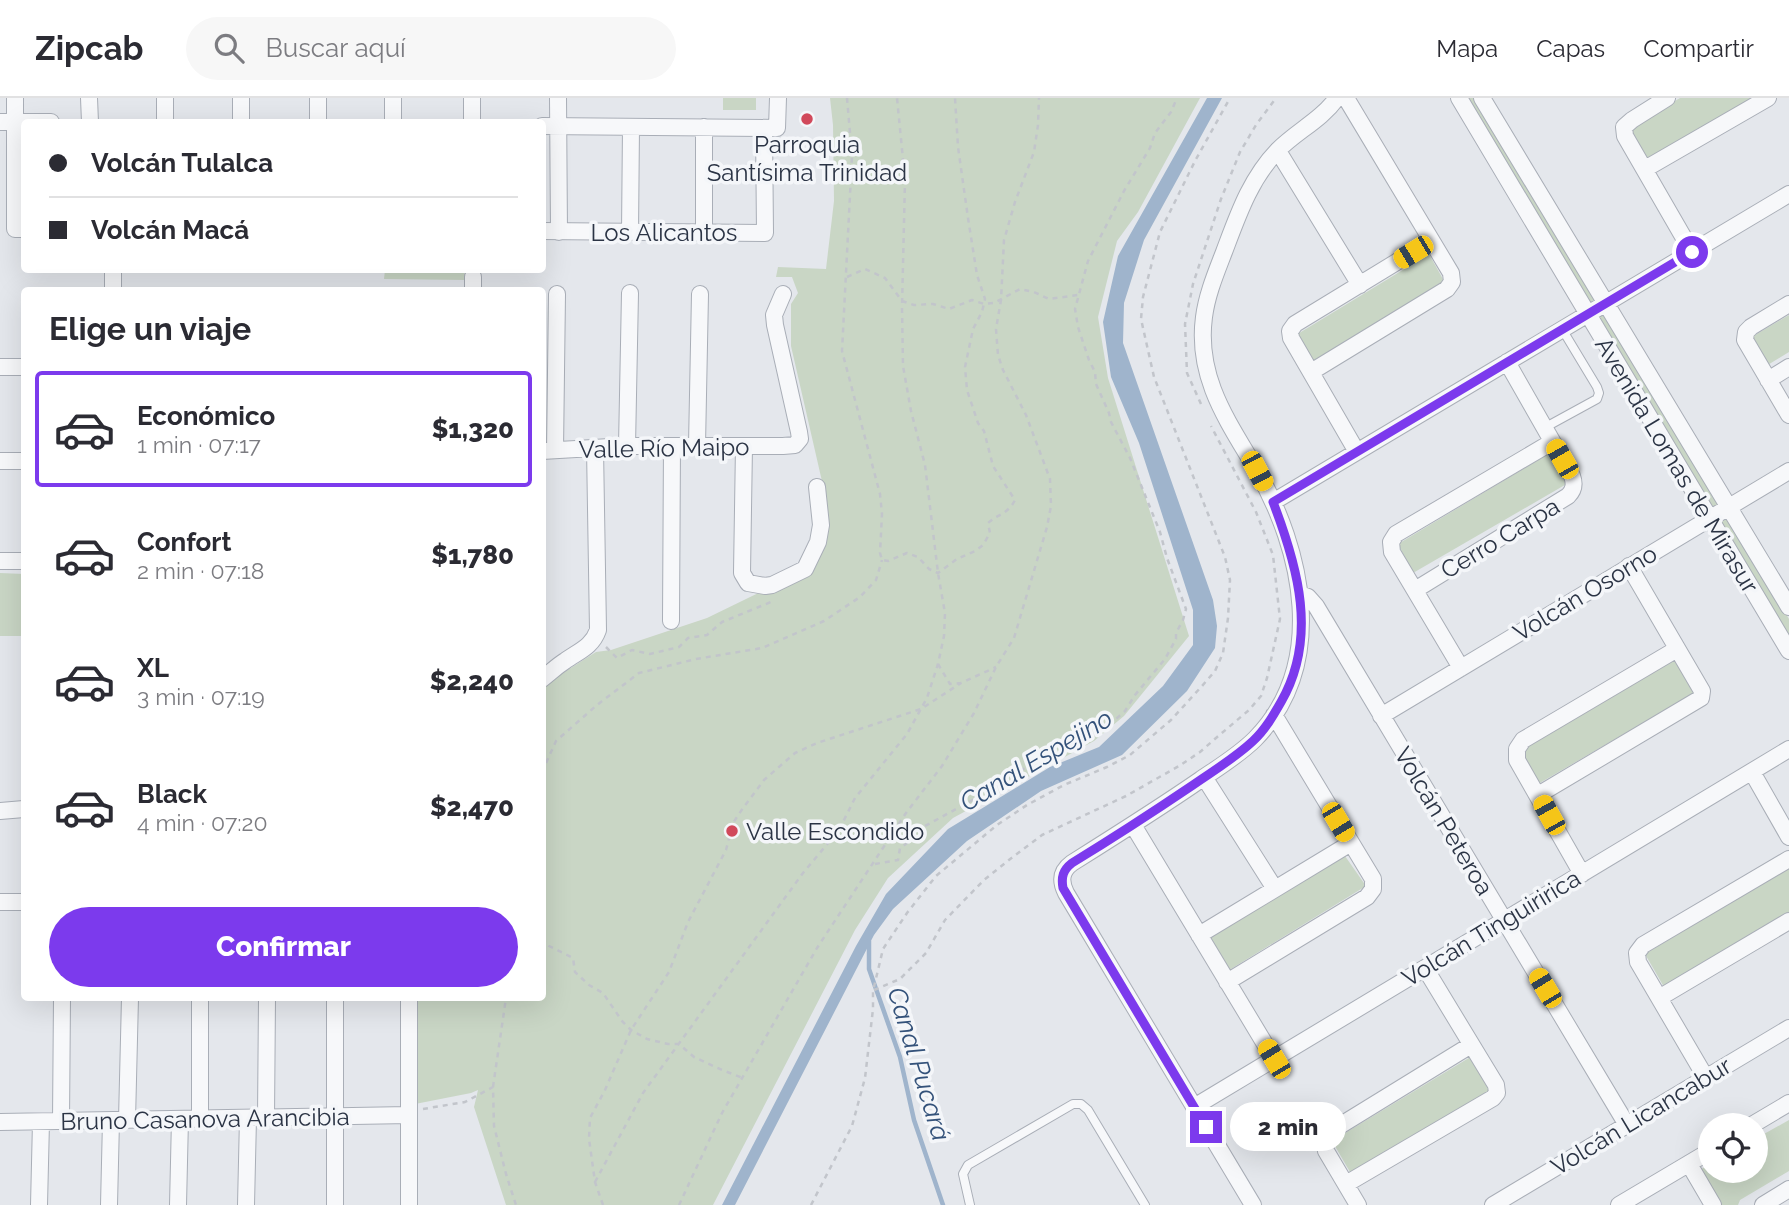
<!DOCTYPE html>
<html lang="es">
<head>
<meta charset="utf-8">
<style>
  :root { --surface:#fff; --page:#f7f7f7; --text:#2b2b33; --muted:#7c7c81; --line:#e1e1e2; --accent:#7c3aed }
  body { margin:0; font-family:Raleway,sans-serif; background:var(--page); color:var(--text); height:100vh; display:flex; flex-direction:column; font-size:26px; white-space:nowrap }
  * { box-sizing:border-box; margin:0 }
  p { font-size:23px; color:var(--muted) }
  .icon { flex:none; width:38px; height:38px; fill:none; stroke:currentColor; stroke-width:2; stroke-linecap:round; stroke-linejoin:round }
  .map { position:relative; flex:1; overflow:hidden }
  .sheet { position:absolute; left:21px; top:189px; width:525px; height:714px; display:flex; flex-direction:column; background:var(--surface); border-radius:7px; box-shadow:0 7px 28px #0002 }
  .sheet>* { flex:none }
  .guide { position:absolute; left:21px; top:21px; width:525px; height:154px; border-radius:7px; box-shadow:0 7px 28px #0002; display:grid; align-content:center; height:154px; padding:0 28px; background:var(--surface) }
  .fabs { position:absolute; left:1698px; top:1015px; display:grid; gap:14px }
  .fabs a { display:grid; place-items:center; width:70px; height:70px; border-radius:50%; background:var(--surface); box-shadow:0 7px 28px #0002; font-size:35px }
  .end { position:absolute; width:32px; height:32px; margin:-16px; border:9px solid #7c3aed; background:#fff; box-shadow:0 0 0 4px #fff }
  .from { border-radius:50% }
  .bubble { position:absolute; height:49px; border-radius:24px; background:var(--surface); box-shadow:0 7px 28px #0002; font-size:23px; font-weight:800; line-height:49px; text-align:center }
  .car { position:absolute; width:21px; height:42px; margin:-21px -10px; border-radius:9px; box-shadow:0 0 5px 2px #0007; background:linear-gradient(#f5c518 24%,#345 0 40%,#f5c518 0 76%,#345 0 86%,#f5c518 0) }
  .guide b { display:flex; align-items:center; gap:24px; height:66px; font-size:26px }
  .guide b+b { border-top:2px solid var(--line) }
  .guide i { width:18px; height:18px; background:var(--text) }
  ul { padding:0; list-style:none }
  li { display:flex; align-items:center; gap:21px; height:116px; margin:0 14px 10px; padding:0 14px; border:4px solid transparent; border-radius:7px }
  li div { flex:1 }
  li b { display:block; font-size:26px }
  li em { font-style:normal; font-weight:800 }
  li.on { border-color:var(--accent) }
  li>.icon { width:63px; height:63px; stroke-width:1.5 }
  h2 { padding:0 28px; font-size:32px; line-height:84px }
  .cta { display:flex; gap:14px; margin-top:auto; padding:14px 28px }
  .cta a { flex:1; height:80px; border-radius:42px; background:var(--accent); color:#fff; font-size:28px; font-weight:800; line-height:80px; text-align:center }
  header { display:flex; align-items:center; gap:42px; box-sizing:border-box; height:98px; padding:0 35px; background:var(--surface); border-bottom:2px solid var(--line) }
  header strong { font-size:33px }
  nav { display:flex; gap:38px; margin-inline-start:auto; font-size:24px }
  .search { width:490px; height:63px; background:var(--page); display:flex; align-items:center; gap:18px; box-sizing:border-box; padding:0 24px; border-radius:38px; color:var(--muted); font-size:26px }
  .map>svg:first-child { display:block }
  .green { fill:#c9d6c5 }
  .water { fill:#9fb4cc }
  .lines { fill:none; stroke-linecap:round; stroke-linejoin:round }
  .stream { stroke:#9fb4cc; stroke-width:4.5 }
  .lane-casing { stroke:#a9aeb7; stroke-width:10 }
  .street-casing { stroke:#a9aeb7; stroke-width:18 }
  .path { stroke:#c2c5cb; stroke-width:2.5; stroke-dasharray:5 5; stroke-linecap:butt }
  .lane { stroke:#f7f8fa; stroke-width:8 }
  .street { stroke:#f7f8fa; stroke-width:16 }
  .route { stroke:#7c3aed; stroke-width:9 }
  .poi-dot { fill:#d1495b; stroke:#f4f6f9; stroke-width:2.5 }
  .labels { text-anchor:middle; dominant-baseline:central; stroke-width:7; stroke-linejoin:round; paint-order:stroke }
  .poi-label { font-size:24px; fill:#2b3445; stroke:#f4f6f9 }
  .street-label { font-size:24px; fill:#2b3445; stroke:#f4f6f9 }
  .water-label { font-size:26px; font-style:italic; fill:#34527a; stroke:#f4f6f9 }
</style>
</head>
<body>
<header>
<strong>Zipcab</strong>
<div class="search"><svg class="icon" aria-label="search" viewBox="0 0 24 24"><circle cx="10" cy="10" r="6"/><path d="M15 15l6 6"/></svg>Buscar aquí</div>
<nav><a>Mapa</a><a>Capas</a><a>Compartir</a></nav>
</header>
<div class="map">
<svg width="1789" height="1107" viewBox="0 0 1789 1107">
  <rect width="100%" height="100%" fill="#e4e7ec"/>
  <path class="green" d="M723 0H756V12H723Z
    M830 0H1200L1138 114 1117 143 1098 219 1108 280 1189 538 1124 618 1094 643 953 720 888 780 855 832 713 1107H506L474 1009 478 992 471 995 415 1006 417 900H542L543 590 555 580 596 554 611 552 707 520 787 481 803 471 824 392 791 248V206L798 195 792 179H776L778 169 826 171 834 103 833 27Z
    M1467 0H1474L1789 521V541Z
    M1680 0H1753L1646 65 1627 32Z
    M1429 156 1444 183 1313 264 1296 237Z
    M385 172H465L464 182 384 181Z
    M1789 217V254L1766 268 1750 240Z
    M1553 353 1570 384 1413 475 1398 446Z
    M0 475 24 476V538H0Z
    M1674 561 1694 595 1538 686 1519 654Z
    M1345 758 1366 788 1226 874 1209 839Z
    M1789 769V814L1664 889 1645 856Z
    M1472 958 1493 994 1350 1074 1332 1043Z
    M1789 1022V1073L1740 1102 1738 1107H1721L1701 1071 1710 1067V1073H1755V1041Z"/>
  <path class="water" d="M1207 0H1222L1144 142 1124 205 1123 245 1213 502 1217 528 1215 550 1187 593 1122 657 1041 693 967 743 893 811 874 837 735 1107H722L856 848 886 796 948 731 1050 669 1099 649 1163 588 1193 547V512L1139 345 1111 279 1103 224 1118 158Z"/>
  <g class="lines">
    <path class="stream" d="M869 843V871L900 959 914 1022 943 1107"/>
    <g class="lane-casing">
      <path id="lane" d="M1544 330 1597 301 1599 295 1597 289 1562 231
        M970 1107 963 1076 968 1067 1073 1006H1081L1088 1012 1145 1107"/>
    </g>
    <g class="street-casing">
      <path id="street" d="M15 0V131H24
        M89 0 90 24
        M558 0 559 134
        M1459 0 1789 553
        M1482 0 1789 509
        M1667 0 1632 22 1624 29 1625 38 1692 154
        M0 24H51
        M165 24V0
        M241 24V0
        M318 24V0
        M393 24V0
        M472 24V0
        M542 28 777 30 778 0
        M1278 53 1360 187
        M1645 71 1768 0
        M542 133 765 135 764 30
        M630 134 631 29
        M704 134V29
        M113 172V192
        M473 192V179
        M1789 206 1751 229 1746 234 1745 242 1789 317
        M0 269H24
        M1311 274 1447 191 1452 184 1451 175 1346 0
        M1768 282 1789 269
        M697 347 700 196
        M627 348 630 195
        M744 348 742 475 748 485 765 488 772 487 805 471 818 444 821 427 817 389
        M555 352 557 196
        M542 353 627 348H783L795 347 800 341 799 334 775 227 774 217 783 196
        M1357 354 1291 240 1290 233 1295 226 1431 143
        M0 363H24
        M1273 404 1789 96
        M0 463H24
        M1415 492 1568 398C1574 392 1575 386 1572 378L1507 264
        M1300 496 1308 499 1316 508 1627 1027
        M671 523 672 348
        M1461 570 1392 454 1391 444 1396 436 1552 344
        M542 581C550 575 557 568 565 563 579 553 592 549 598 532L595 350
        M1381 618 1789 373
        M1752 674 1789 739
        M1204 679 1275 791
        M1538 697 1701 600 1702 593 1629 468
        M0 713 24 711
        M1133 727 1274 961
        M1582 776 1517 662V651L1523 642 1677 551
        M0 804H24
        M1199 837 1351 745
        M1227 884 1367 799 1373 791V781L1274 617
        M200 900V1021
        M1659 900 1789 823
        M1706 980 1638 864 1637 855 1643 847 1789 761
        M1194 1009 1789 651
        M266 1020 267 900
        M127 1022 130 900
        M61 1023 62 900
        M0 1024 409 1017
        M1752 1027 1789 1005
        M1689 1066 1713 1107
        M1346 1086 1493 1000 1497 995 1496 987 1425 870
        M39 1107 41 1024
        M109 1107 111 1023
        M178 1107 180 1021
        M246 1107 248 1020
        M335 1107V900
        M409 1107V900
        M1253 1107 1066 795C1060 783 1061 773 1072 765 1115 738 1158 711 1200 682 1219 669 1239 657 1255 641 1328 566 1303 452 1256 371 1227 322 1196 279 1204 219 1207 196 1216 175 1224 154 1238 117 1250 81 1278 52 1297 33 1321 22 1337 0
        M1358 1107 1326 1053 1324 1042 1328 1035 1471 947
        M1493 1107 1789 930
        M1619 1107 1710 1053
        M1763 1107 1789 1091"/>
    </g>
    <path class="path" d="M847 0 852 58 842 253 880 396 882 416 880 455 882 462 888 463 907 455 918 459 929 471 938 475 957 461 975 453 983 447 990 435 988 425C998 416 1008 416 1015 402L993 368 984 333 978 325 967 292 965 269 973 231 982 214 985 201 977 177 968 120 958 49 955 0
      M847 179 865 171 885 180 902 203 914 207 933 206 949 211 972 202 984 206 994 205 1020 191 1034 194 1049 201 1078 197
      M1201 306 1187 275 1185 226 1193 186 1221 101 1240 54 1256 27 1276 0
      M606 549 617 560 632 552 650 556 679 549 688 540 707 537 722 524 771 504
      M938 566 950 586 961 585 996 569
      M542 674 556 643 597 607 639 575 696 561 762 550 824 523 860 499 876 482 882 462
      M875 766 898 762 900 750 923 734 925 728 991 692 1031 666 1068 651 1108 628 1125 613 1135 597 1165 561 1176 541V535L1183 522 1186 511 1167 460 1160 434 1130 360 1111 324 1109 315 1096 286 1095 274 1089 262 1078 229 1075 211 1088 163 1124 93 1150 50 1155 35 1171 14 1177 0
      M542 840 549 848 573 860 575 874 589 887 603 895 622 923 631 932 647 941 668 946H679L694 959 722 972 743 980
      M874 892 900 881 926 855 945 822 984 782 1014 758 1042 737 1126 698 1179 668 1200 654 1216 640 1249 612 1261 598 1267 580 1280 521 1273 457 1256 414 1211 328
      M493 989 506 900
      M423 1011 465 1004 493 989 494 1028 506 1076 516 1107
      M595 1084 643 995 803 775 839 732 855 700 907 636 927 600 938 566 944 538 945 515 938 475 925 367 911 313 903 268 902 209 905 82 897 0
      M603 1107 595 1084 589 1041 590 1020 605 992 631 932 669 874 688 824 726 752 733 725 743 710 764 682 795 655 817 645 921 611 961 585
      M679 1107 722 1015 817 850 906 715 942 668 974 615 996 569 1014 540 1047 429 1051 408 1050 381 1026 317 1003 272 998 257 996 231 1001 202 1004 142 1015 104 1034 54 1038 27 1039 0
      M811 1107 852 1028 865 980 873 911V893L883 851 907 815 936 778 997 727 1027 707 1064 687 1107 669 1130 657 1171 622 1202 588 1215 573 1223 555 1228 520 1230 482 1225 459 1154 279 1141 221 1143 199 1160 134 1195 63 1230 0"/>
    <use href="#lane" class="lane"/>
    <use href="#street" class="street"/>
  </g>
  <g class="lines">
    <path class="route" d="M1206 1029 1063 790C1061 779 1063 772 1072 765 1113 740 1153 714 1193 687 1213 673 1235 660 1253 643 1265 632 1273 618 1281 604 1318 540 1298 469 1273 404L1692 154"/>
  </g>
  <g class="poi-dot">
    <circle cx="807" cy="21" r="7"/>
    <circle cx="732" cy="733" r="7"/>
  </g>
  <g class="labels">
    <g class="poi-label">
      <text x="807" y="46">Parroquia<tspan x="807" dy="28">Santísima Trinidad</tspan></text>
      <text x="746" y="733" text-anchor="start">Valle Escondido</text>
    </g>
    <g class="street-label">
      <text x="664" y="134">Los Alicantos</text>
      <text transform="translate(664 350) rotate(-1)">Valle Río Maipo</text>
      <text transform="translate(1677 367) rotate(59)">Avenida Lomas de Mirasur</text>
      <text transform="translate(1500 440) rotate(-31)">Cerro Carpa</text>
      <text transform="translate(1585 495) rotate(-31)">Volcán Osorno</text>
      <text transform="translate(1444 723) rotate(59)">Volcán Peteroa</text>
      <text transform="translate(1491 830) rotate(-31)">Volcán Tinguiririca</text>
      <text transform="translate(1641 1018) rotate(-31)">Volcán Licancabur</text>
      <text transform="translate(205 1021) rotate(-1)">Bruno Casanova Arancibia</text>
    </g>
    <g class="water-label">
      <text transform="translate(1036 662) rotate(-31)">Canal Espejino</text>
      <text transform="translate(919 966) rotate(73)">Canal Pucará</text>
    </g>
  </g>
</svg>
<div class="fabs">
<a><svg class="icon" aria-label="locate" viewBox="0 0 24 24"><circle cx="12" cy="12" r="6"/><path d="M12 2v4M12 18v4M2 12h4M18 12h4"/></svg></a>
</div>
<i class="end from" style="left:1692px;top:154px"></i>
<i class="end" style="left:1206px;top:1029px"></i>
<div class="bubble" style="left:1230px;top:1004px;width:116px">2 min</div>
<i class="car" style="left:1413px;top:154px;rotate:239deg"></i>
<i class="car" style="left:1562px;top:361px;rotate:330deg"></i>
<i class="car" style="left:1257px;top:373px;rotate:152deg"></i>
<i class="car" style="left:1549px;top:717px;rotate:331deg"></i>
<i class="car" style="left:1338px;top:724px;rotate:149deg"></i>
<i class="car" style="left:1545px;top:890px;rotate:329deg"></i>
<i class="car" style="left:1274px;top:961px;rotate:329deg"></i>
<div class="guide">
<b><i class="from"></i>Volcán Tulalca</b>
<b><i></i>Volcán Macá</b>
</div>
<section class="sheet">
<h2>Elige un viaje</h2>
<ul>
<li class="on"><svg class="icon" aria-label="car" viewBox="0 0 24 24"><path d="M5 17H2v-5l4-1 3-4h7l3 4 3 1v5h-3M9 17h6M6 11h13"/><circle cx="7" cy="17" r="2"/><circle cx="17" cy="17" r="2"/></svg><div><b>Económico</b><p>1 min · 07:17</p></div><em>$1,320</em></li>
<li><svg class="icon" aria-label="car" viewBox="0 0 24 24"><path d="M5 17H2v-5l4-1 3-4h7l3 4 3 1v5h-3M9 17h6M6 11h13"/><circle cx="7" cy="17" r="2"/><circle cx="17" cy="17" r="2"/></svg><div><b>Confort</b><p>2 min · 07:18</p></div><em>$1,780</em></li>
<li><svg class="icon" aria-label="car" viewBox="0 0 24 24"><path d="M5 17H2v-5l4-1 3-4h7l3 4 3 1v5h-3M9 17h6M6 11h13"/><circle cx="7" cy="17" r="2"/><circle cx="17" cy="17" r="2"/></svg><div><b>XL</b><p>3 min · 07:19</p></div><em>$2,240</em></li>
<li><svg class="icon" aria-label="car" viewBox="0 0 24 24"><path d="M5 17H2v-5l4-1 3-4h7l3 4 3 1v5h-3M9 17h6M6 11h13"/><circle cx="7" cy="17" r="2"/><circle cx="17" cy="17" r="2"/></svg><div><b>Black</b><p>4 min · 07:20</p></div><em>$2,470</em></li>
</ul>
<div class="cta"><a>Confirmar</a></div>
</section>
</div>
</body>
</html>
